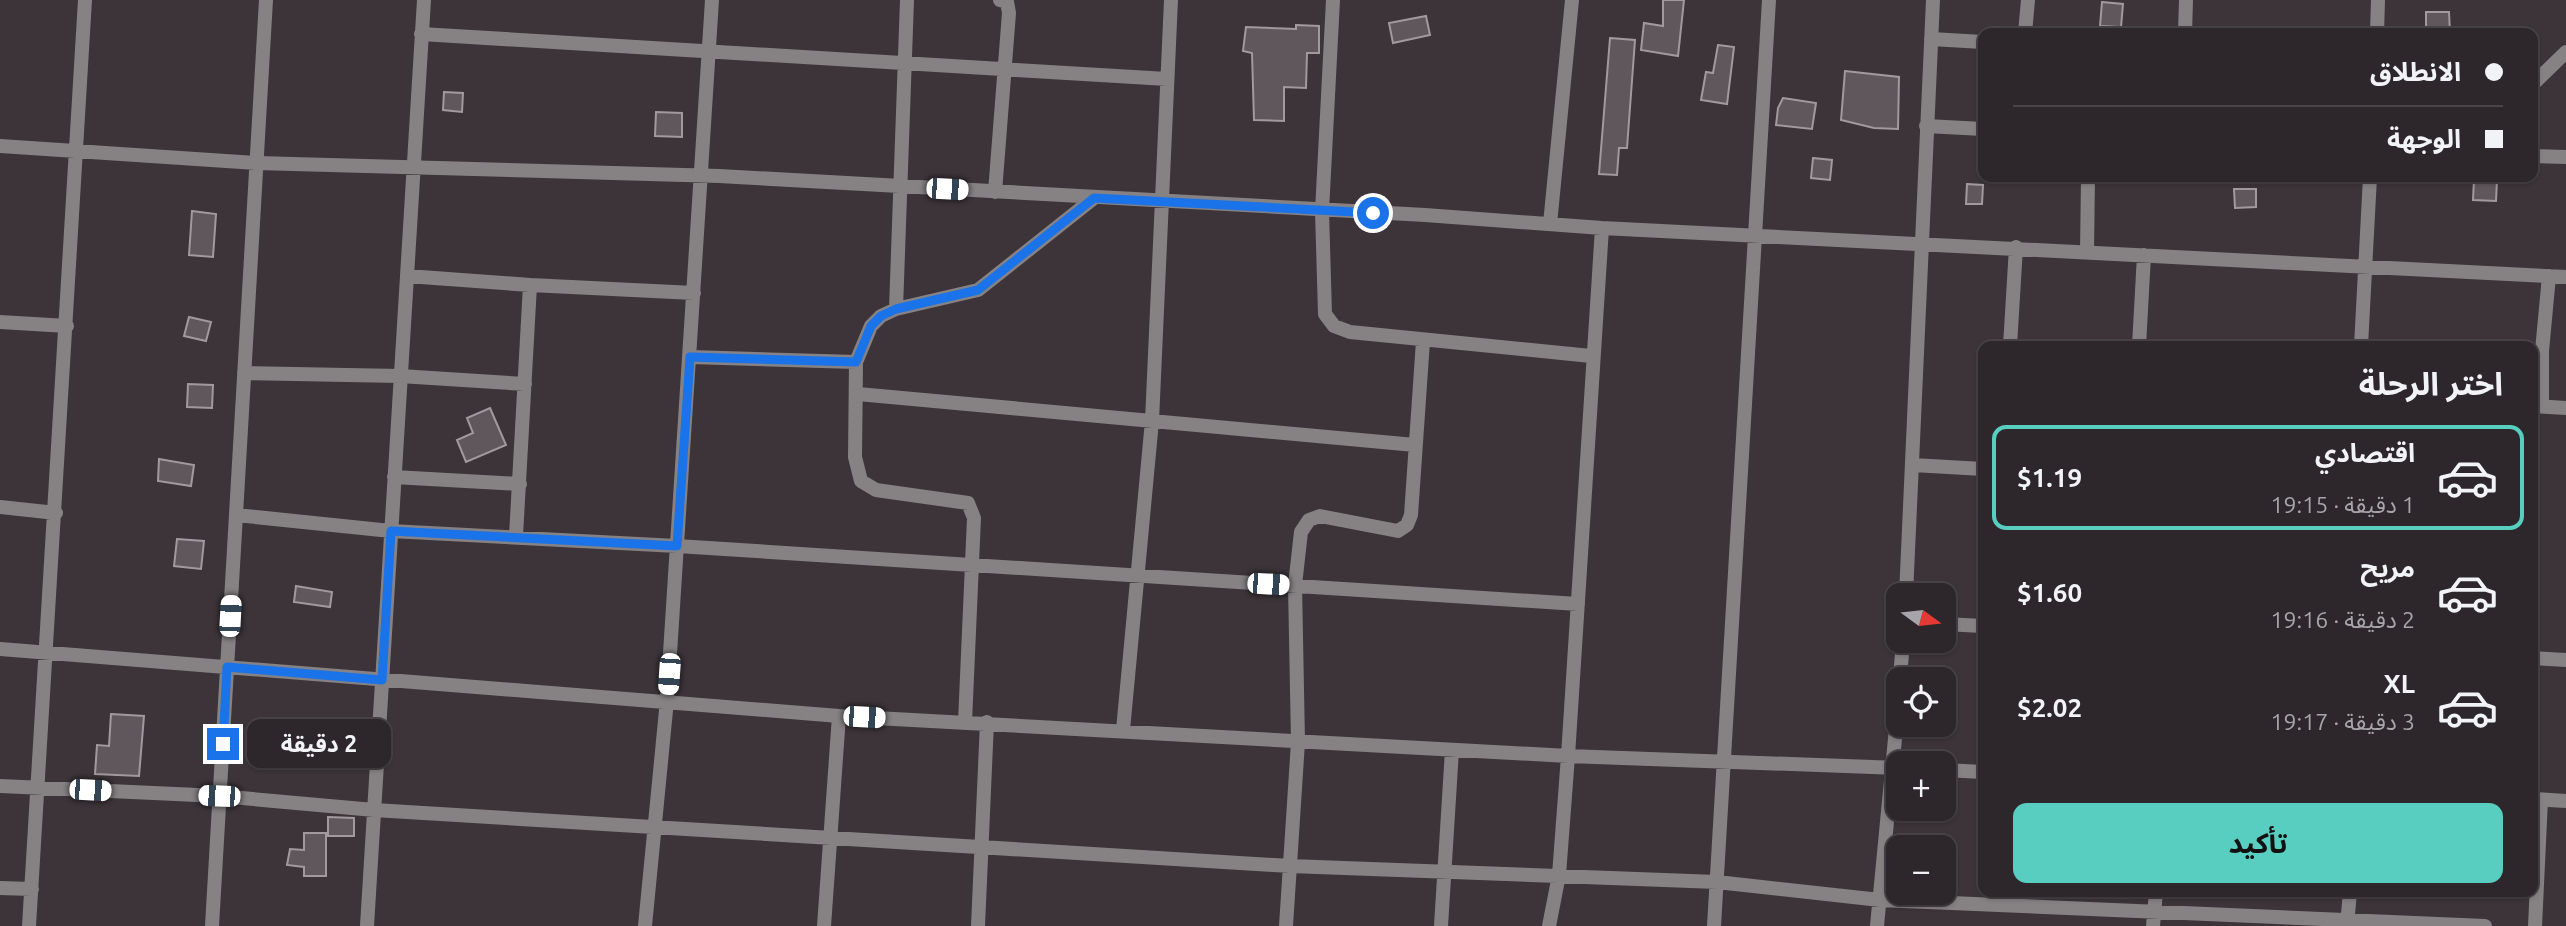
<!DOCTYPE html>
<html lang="ar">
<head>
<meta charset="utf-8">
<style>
  :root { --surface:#2d272b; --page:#352f33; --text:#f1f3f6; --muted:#a7a5a9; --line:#484447; --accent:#58cec0 }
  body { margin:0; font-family:Ubuntu,"Noto Sans Arabic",sans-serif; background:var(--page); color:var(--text); direction:rtl; height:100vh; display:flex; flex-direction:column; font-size:26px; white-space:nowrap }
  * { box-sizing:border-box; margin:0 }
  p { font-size:23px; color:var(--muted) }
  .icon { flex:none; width:38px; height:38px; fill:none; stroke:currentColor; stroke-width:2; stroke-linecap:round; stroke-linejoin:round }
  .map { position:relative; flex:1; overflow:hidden; direction:ltr }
  .panel { position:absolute; left:1978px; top:341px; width:560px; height:556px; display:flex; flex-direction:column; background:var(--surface); border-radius:14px; box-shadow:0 2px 5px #0004,0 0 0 2px var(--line); direction:rtl }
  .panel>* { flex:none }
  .banner { position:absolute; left:1978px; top:28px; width:560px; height:154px; border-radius:14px; box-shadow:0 2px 5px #0004,0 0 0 2px var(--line); direction:rtl; display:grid; align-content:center; height:154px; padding:0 35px; background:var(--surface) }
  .needle { width:46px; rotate:105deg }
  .tools { position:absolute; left:1886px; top:583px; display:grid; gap:14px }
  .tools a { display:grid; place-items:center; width:70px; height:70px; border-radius:14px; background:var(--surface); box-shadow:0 2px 5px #0004,0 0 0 2px var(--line); font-size:35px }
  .end { position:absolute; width:32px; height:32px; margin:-16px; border:9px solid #1a73e8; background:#fff; box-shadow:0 0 0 4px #fff }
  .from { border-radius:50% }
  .bubble { position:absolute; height:49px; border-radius:14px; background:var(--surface); box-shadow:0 2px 5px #0004,0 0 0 2px var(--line); font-size:23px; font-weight:700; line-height:49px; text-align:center; direction:rtl }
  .car { position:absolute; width:21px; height:42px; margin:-21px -10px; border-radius:9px; box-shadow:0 0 5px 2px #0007; background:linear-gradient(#fff 24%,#345 0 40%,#fff 0 76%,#345 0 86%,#fff 0) }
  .banner b { display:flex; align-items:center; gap:24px; height:66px; font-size:26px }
  .banner b+b { border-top:2px solid var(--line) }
  .banner i { width:18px; height:18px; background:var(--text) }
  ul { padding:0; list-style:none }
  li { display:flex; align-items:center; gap:21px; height:105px; margin:0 14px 10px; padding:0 21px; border:4px solid transparent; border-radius:14px }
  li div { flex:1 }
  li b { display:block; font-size:26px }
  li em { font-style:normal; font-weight:700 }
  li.on { border-color:var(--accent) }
  li>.icon { width:63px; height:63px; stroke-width:1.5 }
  h2 { padding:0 35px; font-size:32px; line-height:84px }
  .action { display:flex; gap:14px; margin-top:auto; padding:14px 35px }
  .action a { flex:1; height:80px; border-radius:14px; background:var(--accent); color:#111; font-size:28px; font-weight:700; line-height:80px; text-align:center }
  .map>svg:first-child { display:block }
  .building { fill:#5f575c; stroke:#a2999f; stroke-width:2 }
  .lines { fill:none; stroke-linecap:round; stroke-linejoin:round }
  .minor { stroke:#868284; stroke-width:14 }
  .route { stroke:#1a73e8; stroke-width:9 }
</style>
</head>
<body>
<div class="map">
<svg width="2566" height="926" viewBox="0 0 2566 926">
  <rect width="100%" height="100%" fill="#3c3439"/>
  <path class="building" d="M1663 0H1684L1678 56 1641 50 1644 23 1663 26Z
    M2102 2 2123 4 2121 27 2100 26Z
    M2426 12H2449L2450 33H2426Z
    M1426 16 1430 35 1393 43 1389 23Z
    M1296 25 1319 26V53H1307L1306 88 1284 87V121L1254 120 1252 53 1243 51 1246 27 1296 29Z
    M1610 38 1635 40 1627 148H1619L1617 175 1599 174Z
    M1718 45 1734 47 1727 104 1701 100 1706 72 1713 73Z
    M1845 71 1899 77 1898 129 1874 128 1841 120Z
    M444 92 463 93 462 112 443 110Z
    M1783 98 1816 103 1812 129 1776 125 1778 108Z
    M656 112 682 113V137L655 136Z
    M1813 158 1832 160 1830 180 1811 178Z
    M2474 179 2497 180 2496 201 2473 200Z
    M1967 184 1983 185 1982 204H1966Z
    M2234 189H2256V207L2235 208Z
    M192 211 216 214 213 257 189 255Z
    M189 317 211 322 206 341 184 336Z
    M188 384 213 385 212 408 187 407Z
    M490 408 506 445 466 462 457 440 473 433 467 418Z
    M159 459 194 465 191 486 158 481Z
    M177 539 204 541 201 569 174 566Z
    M296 586 332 592 330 607 294 602Z
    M111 714 144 716 139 776 95 774 97 745 109 746Z
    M328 817 354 818V836H328Z
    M304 833H326V876H304V867L287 865 290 849 304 850Z"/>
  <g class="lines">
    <path class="minor" d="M1333 0 1322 211 1325 314 1334 326 1350 332 1591 356
      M2025 33 2028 0
      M2185 33 2186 0
      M2377 33 2378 0
      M421 34 1167 79
      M1931 39 1983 42
      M2532 85 2566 52
      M1926 126 1983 129
      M0 146 257 163 719 176 1425 215 1602 228 2566 277
      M2532 156 2566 157
      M995 192 1009 13 1007 2 1000 0
      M1550 224 1572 0
      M2087 252 2088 177
      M407 276 530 285 516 536
      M530 285 694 293
      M896 309 907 0
      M0 322 67 326
      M2010 346 2016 247
      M2139 346 2144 255
      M2361 346 2370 177
      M690 357 856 362
      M244 373 400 376 525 384
      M858 394 1415 445
      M2534 406 2566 408
      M2542 406V351L2549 276
      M1913 465 1983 469
      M394 477 520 484
      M0 507 56 513
      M236 515 391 531 677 546 1578 604
      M1906 595 1933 0
      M1944 624 1983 626
      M0 649 839 716 1568 756 1899 768
      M2532 658 2566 660
      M1900 679 1903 640
      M965 722 974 518 968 503 876 490 861 481 855 457 856 362 871 326 881 316 896 309 978 290 1094 198
      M1123 730 1152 421 1171 0
      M1944 770 1983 772
      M0 786 219 796 374 810 1290 866 1717 882 1880 900 2485 926
      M2534 799 2566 801
      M0 888 32 889
      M2347 925 2350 892
      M29 926 85 0
      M212 926 266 0
      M367 926 424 0
      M645 926 667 700 712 0
      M824 926 839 716
      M978 926 987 722
      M1286 926 1298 742 1295 585 1301 532 1309 520 1320 516 1398 531 1407 525 1411 515 1423 341
      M1441 926 1452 750
      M1549 926 1559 875 1568 756 1602 228
      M1714 926 1769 0
      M1877 926 1899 697
      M2153 926 2156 892
      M2535 926 2541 800"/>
  </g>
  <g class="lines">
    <path class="route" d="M223 744 227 667 382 680 391 531 677 546 690 357 856 362 871 326 881 316 896 309 978 290 1094 198 1373 213"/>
  </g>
</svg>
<div class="tools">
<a><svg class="needle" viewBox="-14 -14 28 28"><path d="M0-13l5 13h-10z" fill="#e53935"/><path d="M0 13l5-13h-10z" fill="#a7a5a9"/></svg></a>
<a><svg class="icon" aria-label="locate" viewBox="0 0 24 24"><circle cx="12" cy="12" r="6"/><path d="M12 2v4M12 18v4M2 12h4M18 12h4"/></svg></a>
<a>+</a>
<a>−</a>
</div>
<i class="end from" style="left:1373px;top:213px"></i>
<i class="end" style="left:223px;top:744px"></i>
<div class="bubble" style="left:247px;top:719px;width:144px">2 دقيقة</div>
<i class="car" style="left:947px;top:189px;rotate:93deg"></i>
<i class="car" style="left:1268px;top:584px;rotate:93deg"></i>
<i class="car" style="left:230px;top:616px;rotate:3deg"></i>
<i class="car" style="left:669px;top:674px;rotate:184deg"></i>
<i class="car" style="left:864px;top:717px;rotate:93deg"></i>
<i class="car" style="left:90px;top:790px;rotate:93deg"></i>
<i class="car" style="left:219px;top:796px;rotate:272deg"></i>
<div class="banner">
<b><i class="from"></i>الانطلاق</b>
<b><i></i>الوجهة</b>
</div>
<section class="panel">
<h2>اختر الرحلة</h2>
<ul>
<li class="on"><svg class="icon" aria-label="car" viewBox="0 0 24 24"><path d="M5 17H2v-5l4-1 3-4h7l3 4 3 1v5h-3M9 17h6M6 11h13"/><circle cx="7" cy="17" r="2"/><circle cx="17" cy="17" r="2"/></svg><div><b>اقتصادي</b><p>1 دقيقة · 19:15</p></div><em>$1.19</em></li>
<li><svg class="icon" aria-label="car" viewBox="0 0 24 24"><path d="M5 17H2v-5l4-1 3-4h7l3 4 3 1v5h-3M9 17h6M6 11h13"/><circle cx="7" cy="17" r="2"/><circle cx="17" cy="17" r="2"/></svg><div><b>مريح</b><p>2 دقيقة · 19:16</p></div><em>$1.60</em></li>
<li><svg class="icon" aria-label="car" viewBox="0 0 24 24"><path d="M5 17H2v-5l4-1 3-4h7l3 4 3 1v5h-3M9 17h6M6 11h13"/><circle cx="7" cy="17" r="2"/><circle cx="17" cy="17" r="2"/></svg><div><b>XL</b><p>3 دقيقة · 19:17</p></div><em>$2.02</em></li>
</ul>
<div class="action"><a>تأكيد</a></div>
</section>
</div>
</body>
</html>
